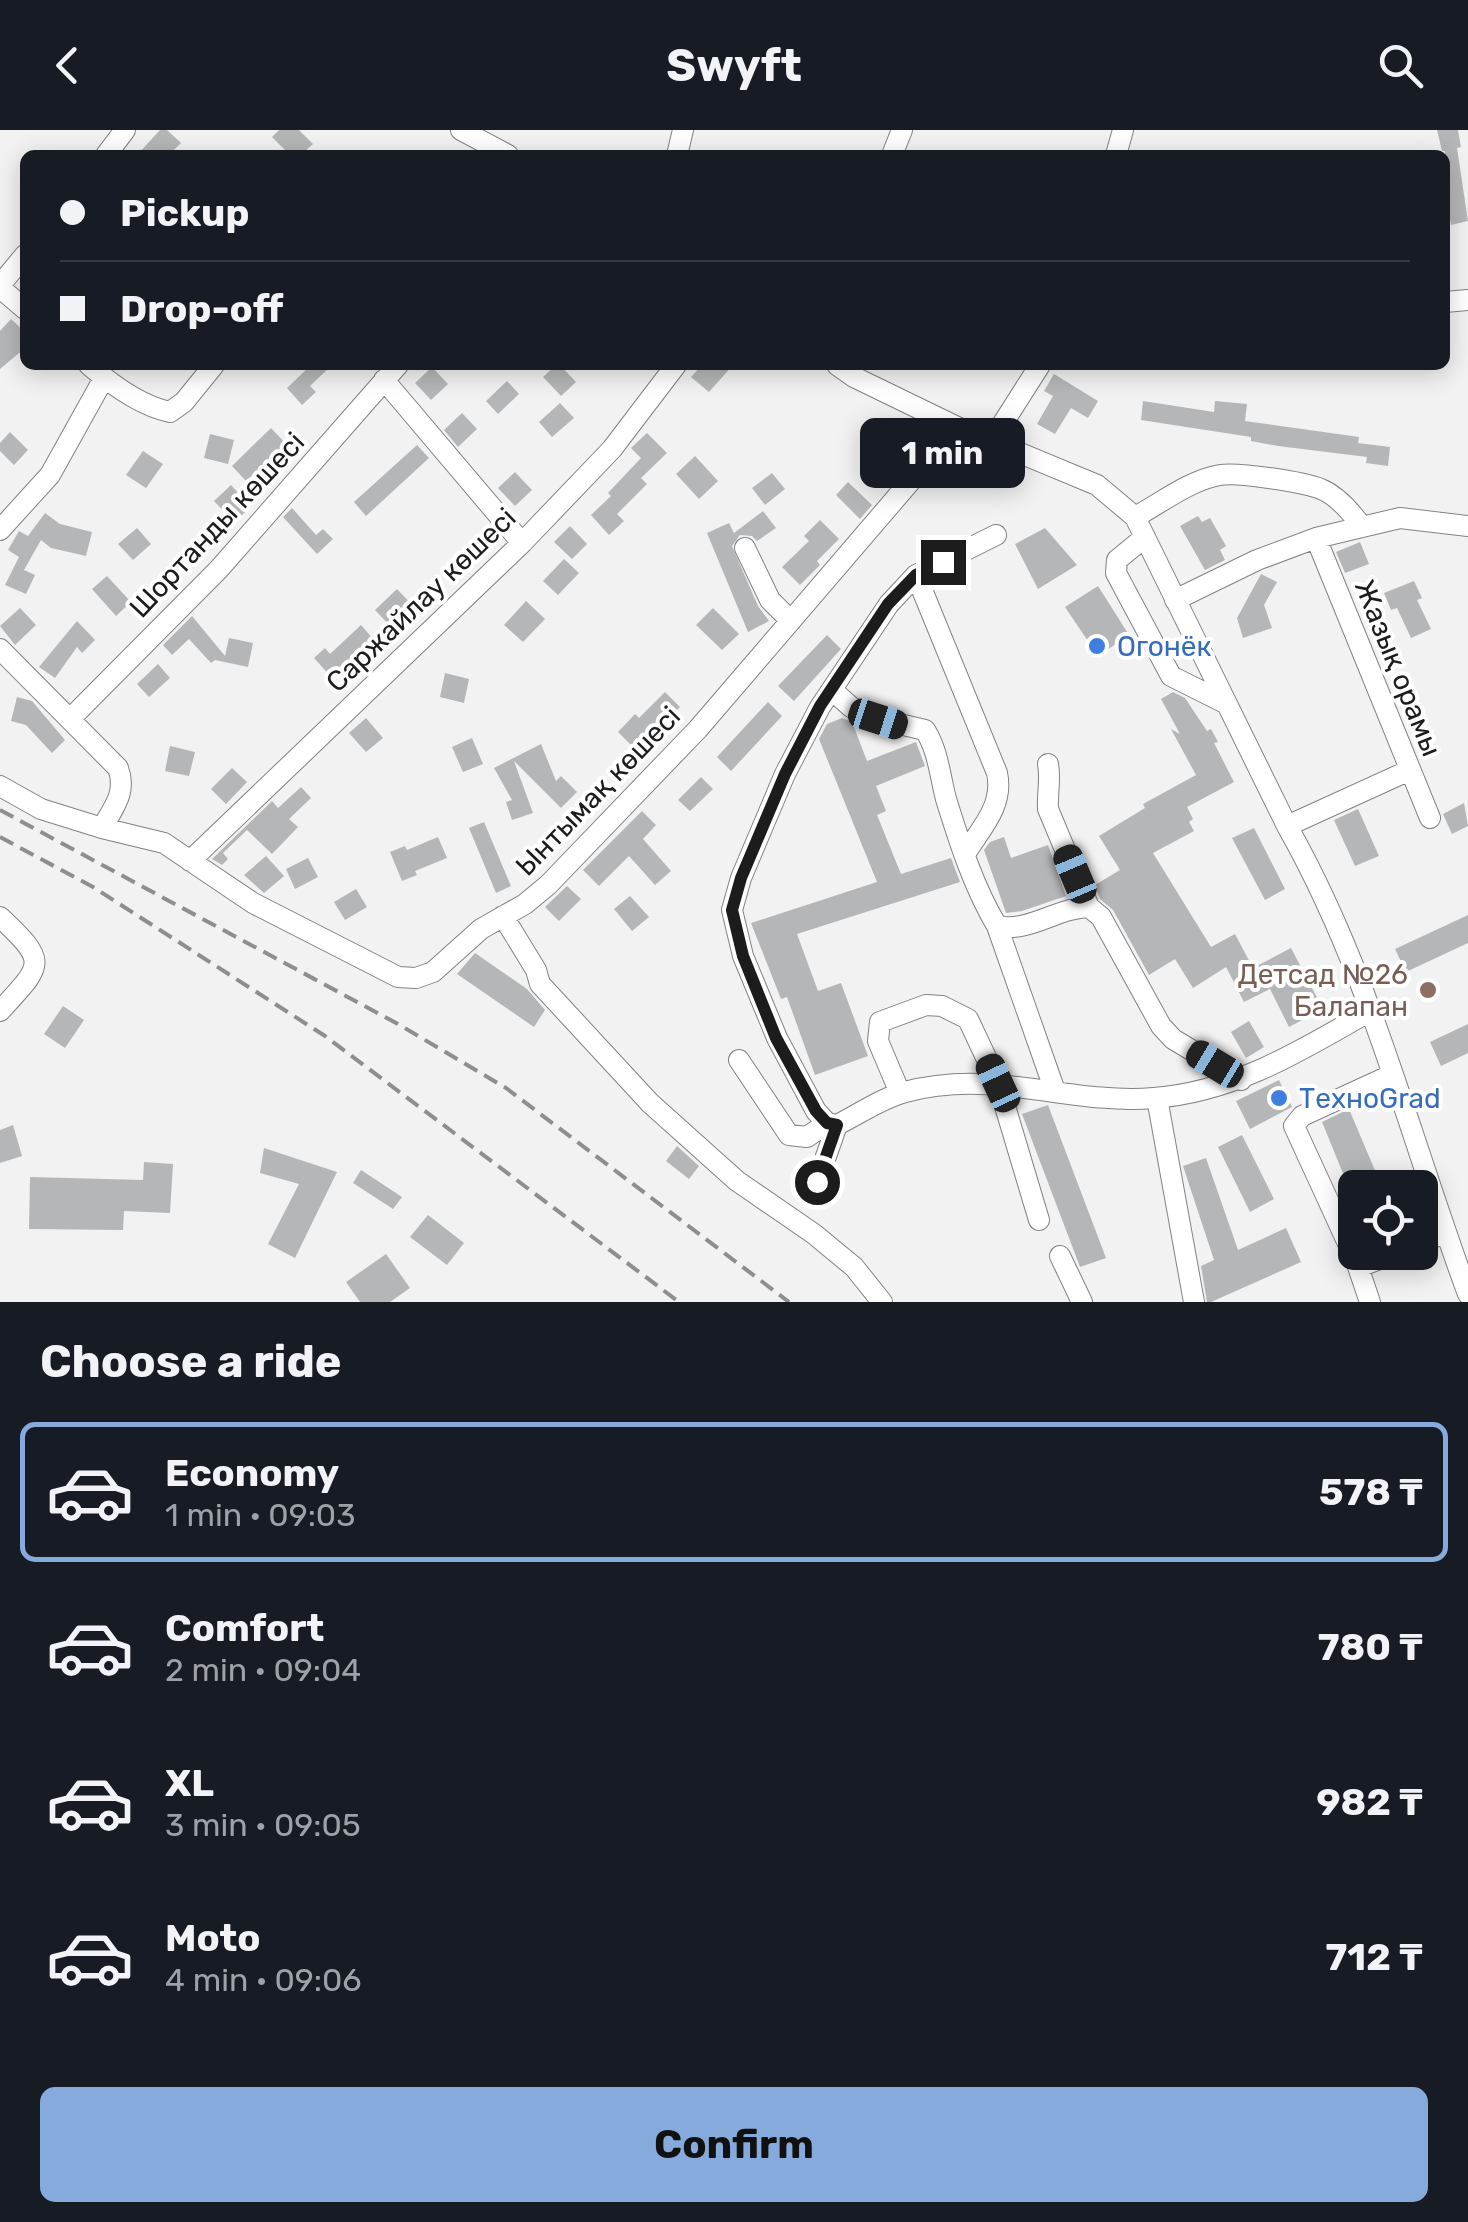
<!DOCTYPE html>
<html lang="en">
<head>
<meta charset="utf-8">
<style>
  :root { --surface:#171b24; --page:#242831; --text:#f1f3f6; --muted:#9ea1a6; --line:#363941; --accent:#85aadb }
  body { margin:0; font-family:Rubik,sans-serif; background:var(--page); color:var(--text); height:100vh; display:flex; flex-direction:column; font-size:38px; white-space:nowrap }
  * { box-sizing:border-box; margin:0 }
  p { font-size:32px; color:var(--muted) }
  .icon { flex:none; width:55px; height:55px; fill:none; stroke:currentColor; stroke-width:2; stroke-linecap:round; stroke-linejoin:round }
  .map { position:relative; height:1172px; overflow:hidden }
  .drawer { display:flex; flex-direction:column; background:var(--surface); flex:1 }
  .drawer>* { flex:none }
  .banner { position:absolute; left:20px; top:20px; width:1430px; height:220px; border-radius:15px; box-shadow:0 5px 25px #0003; display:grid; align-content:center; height:220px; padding:0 40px; background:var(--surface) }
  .tools { position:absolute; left:1338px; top:1040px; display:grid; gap:20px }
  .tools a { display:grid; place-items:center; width:100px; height:100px; border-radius:15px; background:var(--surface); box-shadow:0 5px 25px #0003; font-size:50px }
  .end { position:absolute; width:45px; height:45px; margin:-22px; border:12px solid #1c1c1c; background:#fff; box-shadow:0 0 0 5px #fff }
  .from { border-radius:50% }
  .bubble { position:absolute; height:70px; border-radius:15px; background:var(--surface); box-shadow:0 5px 25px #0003; font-size:32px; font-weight:700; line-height:70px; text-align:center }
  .car { position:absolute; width:30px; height:60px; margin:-30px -15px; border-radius:12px; box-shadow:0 0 8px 2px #0007; background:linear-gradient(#222 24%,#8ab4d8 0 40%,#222 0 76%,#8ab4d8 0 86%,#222 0) }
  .banner b { display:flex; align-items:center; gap:35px; height:95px; font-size:38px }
  .banner b+b { border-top:2px solid var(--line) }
  .banner i { width:25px; height:25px; background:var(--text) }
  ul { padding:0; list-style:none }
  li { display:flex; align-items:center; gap:30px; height:140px; margin:0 20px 15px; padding:0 20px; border:5px solid transparent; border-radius:15px }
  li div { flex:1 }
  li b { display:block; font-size:38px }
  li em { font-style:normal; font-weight:700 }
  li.current { border-color:var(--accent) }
  li>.icon { width:90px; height:90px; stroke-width:1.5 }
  h2 { padding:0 40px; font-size:45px; line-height:120px }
  .action { display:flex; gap:20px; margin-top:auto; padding:20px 40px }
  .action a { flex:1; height:115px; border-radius:15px; background:var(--accent); color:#111; font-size:40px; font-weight:700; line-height:115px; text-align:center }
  header { display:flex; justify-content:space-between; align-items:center; height:130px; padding:0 40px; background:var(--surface); font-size:45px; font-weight:700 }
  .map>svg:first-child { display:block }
  .building { fill:#b5b6b7 }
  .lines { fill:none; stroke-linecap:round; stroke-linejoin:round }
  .minor-casing { stroke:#828283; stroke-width:22 }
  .minor { stroke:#fff; stroke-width:20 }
  .rail { stroke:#8e8e8e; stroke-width:4; stroke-dasharray:15 8; stroke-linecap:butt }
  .route { stroke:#1c1c1c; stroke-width:12 }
  .shop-dot { fill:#3f7fe0; stroke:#fff; stroke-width:4 }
  .education-dot { fill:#8d6e63; stroke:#fff; stroke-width:4 }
  .labels { text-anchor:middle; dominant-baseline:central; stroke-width:8; stroke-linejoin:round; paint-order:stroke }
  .street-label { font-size:28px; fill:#1c1c1c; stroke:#fff }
  .shop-label { font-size:28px; fill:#366cbe; stroke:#fff; text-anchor:start }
  .education-label { font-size:28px; fill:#785e54; stroke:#fff; text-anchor:end }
</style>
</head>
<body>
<header><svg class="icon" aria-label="back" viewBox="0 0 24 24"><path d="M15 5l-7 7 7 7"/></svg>Swyft<svg class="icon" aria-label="search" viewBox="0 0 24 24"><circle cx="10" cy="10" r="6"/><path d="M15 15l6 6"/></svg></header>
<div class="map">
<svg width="1468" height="1172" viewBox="0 0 1468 1172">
  <rect width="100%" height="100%" fill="#f2f2f3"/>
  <path class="building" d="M160 0H167L181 13 169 25H137Z
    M279 0H299L313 14 301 25H290L272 7Z
    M1437 0H1458L1461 17 1457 18 1468 91 1451 95 1445 58V21H1442Z
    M11 189 25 202V218L0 239V201Z
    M311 235H332L310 256 316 262 302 275 287 258Z
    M556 235H560L576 252 561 266 543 247Z
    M702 235H733L709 262 691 247Z
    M432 237 448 254 431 270 415 253Z
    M1054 244 1098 271 1088 288 1071 278 1055 304 1037 294 1053 266 1044 261Z
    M507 251 519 264 498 284 486 271Z
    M1143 271 1214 282 1215 271 1247 274 1245 291 1359 307 1358 313 1390 317 1388 336 1366 333 1367 327 1278 316 1251 311V307L1141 290Z
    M560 273 574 288 552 307 539 292Z
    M462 283 477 299 458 317 444 300Z
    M271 298 289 317 276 330 273 327 246 351 232 336Z
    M10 302 28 320 14 335 0 321V313Z
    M647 303 667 323 641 348 647 354 617 384 624 391 609 405 591 385 611 366 608 363 641 328 631 318Z
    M210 304 234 310 228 334 204 328Z
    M417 315 429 328 366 386 354 372Z
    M143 321 163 334 146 358 126 345Z
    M695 326 718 351 699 369 676 344Z
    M515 342 532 360 515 376 498 358Z
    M772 343 785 359 765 375 752 358Z
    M848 352 872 375 860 389 836 365Z
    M231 355 251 377 234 392 214 371Z
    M292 378 316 405 323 399 333 409 317 424 283 387Z
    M763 381 776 398 757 411 752 406 740 405 732 416 758 476 769 491 748 502 707 403 729 393 734 403Z
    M45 383 60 394 92 402 86 426 51 418 41 410 24 440 35 445 26 464 5 455 19 427 8 420 19 401 28 406Z
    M1198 386 1202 392 1210 388 1226 416 1220 420 1225 430 1205 440 1180 396Z
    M820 390 839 409 817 431 820 435 800 455 782 437 809 411 804 406Z
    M570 396 587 414 572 429 554 412Z
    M137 398 151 414 133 430 118 414Z
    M1045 398 1077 435 1038 459 1015 414Z
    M1360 412 1369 434 1345 443 1336 422Z
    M564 429 579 443 558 465 543 451Z
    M1261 444 1277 452 1264 475 1272 498 1243 508 1237 488Z
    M107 446 131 472 116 486 92 459Z
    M1414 451 1422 468 1417 470 1431 499 1411 508 1397 478 1391 480 1384 463Z
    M1098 456 1129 505 1098 526 1065 477Z
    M397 459 416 479 394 500 375 480Z
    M526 471 545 489 523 512 504 495Z
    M20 478 36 495 15 515 0 496Z
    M713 478 739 504 722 520 696 495Z
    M192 486 225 526 229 508 253 513 248 537 215 530 211 533 189 509 172 525 163 515Z
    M77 491 95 510 82 523 77 517 55 548 39 537Z
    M361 495 374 510 332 548 314 528 325 518 330 524Z
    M827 505 841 519 794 571 778 556Z
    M158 534 170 548 149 567 137 554Z
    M445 543 469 549 464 573 440 567Z
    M665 562 680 577 664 593 662 590 634 618 618 602 635 584 639 588Z
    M1173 562 1185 568 1207 601 1211 599 1218 612 1214 613 1234 652 1187 677 1193 689 1189 692 1194 701 1153 723 1211 817 1235 804 1253 838 1291 818 1323 879 1289 897 1270 859 1244 872 1226 837 1193 858 1175 829 1149 845 1113 780 1100 769 1095 755 1120 740 1099 706 1145 678 1143 674 1196 645 1171 599 1180 604 1161 569Z
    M17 567 32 571 65 610 52 623 26 595 11 591Z
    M768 572 782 586 731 641 717 627Z
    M366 588 383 608 366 622 349 603Z
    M842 588 852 592 867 631 916 612 925 636 876 656 886 681 877 685 901 744 951 728 960 752 797 804 818 861 841 853 868 926 815 945 787 867 781 869 751 793 877 752 819 609 827 594Z
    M472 608 483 634 463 642 452 617Z
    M541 614 556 651 561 646 577 662 561 678 514 631 533 683 512 690 506 672 512 670 494 638Z
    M170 616 195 622 189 646 165 641Z
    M232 638 247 652 226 674 211 659Z
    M701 647 713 659 690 681 678 670Z
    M301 657 311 668 289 689 298 697 272 724 247 700 223 723 228 729 222 735 212 729 272 671 278 678Z
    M1464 673 1468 696 1452 704 1443 684Z
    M1358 679 1379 726 1355 736 1334 690Z
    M642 681 656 695 643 709 671 741 655 755 629 726 599 756 583 740Z
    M484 692 511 756 496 763 469 698Z
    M1254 698 1285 759 1265 770 1232 708Z
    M438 707 447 728 415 741 417 745 402 751 390 722 405 716 407 720Z
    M1004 707 1011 728 1048 715 1066 766 1022 781 1006 783 984 720 990 712Z
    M266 726 284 746 264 763 244 745Z
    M308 728 318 747 295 759 286 739Z
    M567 756 581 769 559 791 545 777Z
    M356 759 367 777 345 790 334 772Z
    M630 766 649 787 632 801 614 779Z
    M1468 785V813L1406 842 1395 819Z
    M475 823 527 859 545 880 534 897 457 844Z
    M63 876 84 890 65 918 44 904Z
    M1249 891 1264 917 1246 928 1231 902Z
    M1468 894V923L1441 936 1430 912Z
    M1279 950 1292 977 1250 999 1236 971Z
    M1048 975 1106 1128 1080 1137 1022 984Z
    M1349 979 1379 1050 1370 1054 1372 1058H1349L1322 992Z
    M13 995 22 1026 0 1033V1000Z
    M1242 1005 1274 1069 1250 1082 1218 1017Z
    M677 1016 699 1036 689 1049 666 1031Z
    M264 1018 337 1042 295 1128 268 1114 299 1054 260 1043Z
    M1206 1028 1238 1120 1286 1098 1301 1132 1211 1172H1207L1201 1136 1214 1130 1183 1036Z
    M144 1032 173 1034 170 1083 124 1081 123 1100 29 1099 30 1047 143 1050Z
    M361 1040 402 1067 393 1079 353 1053Z
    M428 1085 464 1113 447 1135 410 1107Z
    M386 1124 410 1158 390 1172H360L346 1152Z"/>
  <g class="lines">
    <g class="minor-casing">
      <path id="minor" d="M461 0 508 25
        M106 25 125 0
        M677 25 683 0
        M892 25 902 0
        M1116 25 1123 0
        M0 155 25 125
        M0 158 25 179
        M1445 172 1468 170
        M89 235C111 254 141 276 170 282L184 272 214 235
        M837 235 854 247 957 297 1097 355 1135 387 1287 696C1370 842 1410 1008 1468 1164
        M384 250 522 413
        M991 312 1040 235
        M1135 387C1161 373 1190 350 1220 345 1239 342 1303 352 1321 359 1338 366 1352 383 1362 397
        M0 400 50 345 104 248
        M1145 407 1117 430 1116 443 1171 546 1227 574
        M1316 408 1430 688
        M745 418 770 470 791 491
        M916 445 997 643C1004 675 982 697 965 724
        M1175 470 1257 430 1316 408 1362 397 1400 388 1468 396
        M0 519 118 638C127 662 114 677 102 698L164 713 253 773 398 847 416 848 433 842 481 799 525 774 548 755 698 599 957 297
        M832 560 851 577 878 589 925 600C938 620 940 646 946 669 959 711 974 758 997 796 1029 803 1056 778 1089 777L1101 787 1161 896 1173 909 1241 950
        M71 588 219 439 398 235
        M1048 634C1051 650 1047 663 1048 679L1089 777
        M0 656 41 679 102 698
        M1287 696 1410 640
        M190 731 522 413 612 319 676 235
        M503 786 536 840 540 854 650 973 737 1051 814 1104 854 1137 882 1172
        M0 787C49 833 43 834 0 881
        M997 796 1055 961
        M739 930 789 1005 807 1007 827 993
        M1391 945 1302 986 1294 996 1356 1131 1364 1135 1398 1122
        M900 963 878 911 880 892 926 875 942 876 968 889 998 953 1039 1090
        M1157 968 1194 1172
        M837 995 827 993 816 981 777 908 743 826 732 780 741 748 785 644 820 577 889 474 916 445 996 405
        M817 1052 837 995C859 984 882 968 905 962 995 938 1067 975 1154 968 1235 962 1302 920 1370 881
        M1420 1113 1446 1102
        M1060 1126 1082 1172
        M1356 1131 1370 1172"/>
    </g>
    <use href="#minor" class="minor"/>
    <path class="rail" d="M0 680 398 894 506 958 789 1172
      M0 707 93 757 325 906 679 1172"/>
  </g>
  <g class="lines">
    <path class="route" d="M817 1052 837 995 827 993 816 981 776 908 743 826 732 780 741 748 785 644 820 576 888 474 916 445 943 432"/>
  </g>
  <g class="shop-dot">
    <circle cx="1097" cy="516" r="10"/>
    <circle cx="1279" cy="968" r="10"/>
  </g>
  <circle class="education-dot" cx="1428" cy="860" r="10"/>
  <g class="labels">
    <g class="street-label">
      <text transform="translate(217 395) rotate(-47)">Шортанды көшесі</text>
      <text transform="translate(421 470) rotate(-44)">Саржайлау көшесі</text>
      <text transform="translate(1398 538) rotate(68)">Жазық орамы</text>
      <text transform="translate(598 661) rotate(-46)">Ынтымақ көшесі</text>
    </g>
    <g class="shop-label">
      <text x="1117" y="516">Огонёк</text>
      <text x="1299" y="968">ТехноGrad</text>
    </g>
    <g class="education-label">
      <text x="1408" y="844">Детсад №26<tspan x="1408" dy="32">Балапан</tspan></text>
    </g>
  </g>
</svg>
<div class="tools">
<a><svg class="icon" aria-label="locate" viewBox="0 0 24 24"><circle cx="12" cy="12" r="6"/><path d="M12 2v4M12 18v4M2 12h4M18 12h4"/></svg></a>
</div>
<i class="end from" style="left:817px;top:1052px"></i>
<i class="end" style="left:943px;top:432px"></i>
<div class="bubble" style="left:860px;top:288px;width:165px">1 min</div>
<i class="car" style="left:878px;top:589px;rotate:108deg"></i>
<i class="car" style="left:1075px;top:744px;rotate:337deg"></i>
<i class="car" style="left:1215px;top:934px;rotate:301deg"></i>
<i class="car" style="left:998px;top:953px;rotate:335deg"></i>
<div class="banner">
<b><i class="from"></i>Pickup</b>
<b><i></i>Drop-off</b>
</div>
</div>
<section class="drawer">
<h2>Choose a ride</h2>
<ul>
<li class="current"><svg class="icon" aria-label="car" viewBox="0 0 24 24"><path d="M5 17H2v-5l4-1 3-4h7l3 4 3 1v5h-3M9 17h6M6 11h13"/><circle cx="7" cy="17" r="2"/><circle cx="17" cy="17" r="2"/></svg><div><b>Economy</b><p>1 min · 09:03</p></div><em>578 ₸</em></li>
<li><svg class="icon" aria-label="car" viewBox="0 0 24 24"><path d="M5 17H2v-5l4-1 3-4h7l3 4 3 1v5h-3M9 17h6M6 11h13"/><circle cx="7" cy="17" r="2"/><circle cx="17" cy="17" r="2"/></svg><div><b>Comfort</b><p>2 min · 09:04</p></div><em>780 ₸</em></li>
<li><svg class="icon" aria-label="car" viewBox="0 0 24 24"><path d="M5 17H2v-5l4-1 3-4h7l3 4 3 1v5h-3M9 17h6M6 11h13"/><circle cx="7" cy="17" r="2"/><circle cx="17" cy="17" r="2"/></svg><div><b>XL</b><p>3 min · 09:05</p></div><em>982 ₸</em></li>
<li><svg class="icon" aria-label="car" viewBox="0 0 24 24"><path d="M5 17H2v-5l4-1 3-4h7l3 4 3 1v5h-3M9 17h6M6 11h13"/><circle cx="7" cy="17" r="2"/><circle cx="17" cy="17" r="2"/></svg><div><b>Moto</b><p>4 min · 09:06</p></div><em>712 ₸</em></li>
</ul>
<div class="action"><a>Confirm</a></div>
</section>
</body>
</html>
